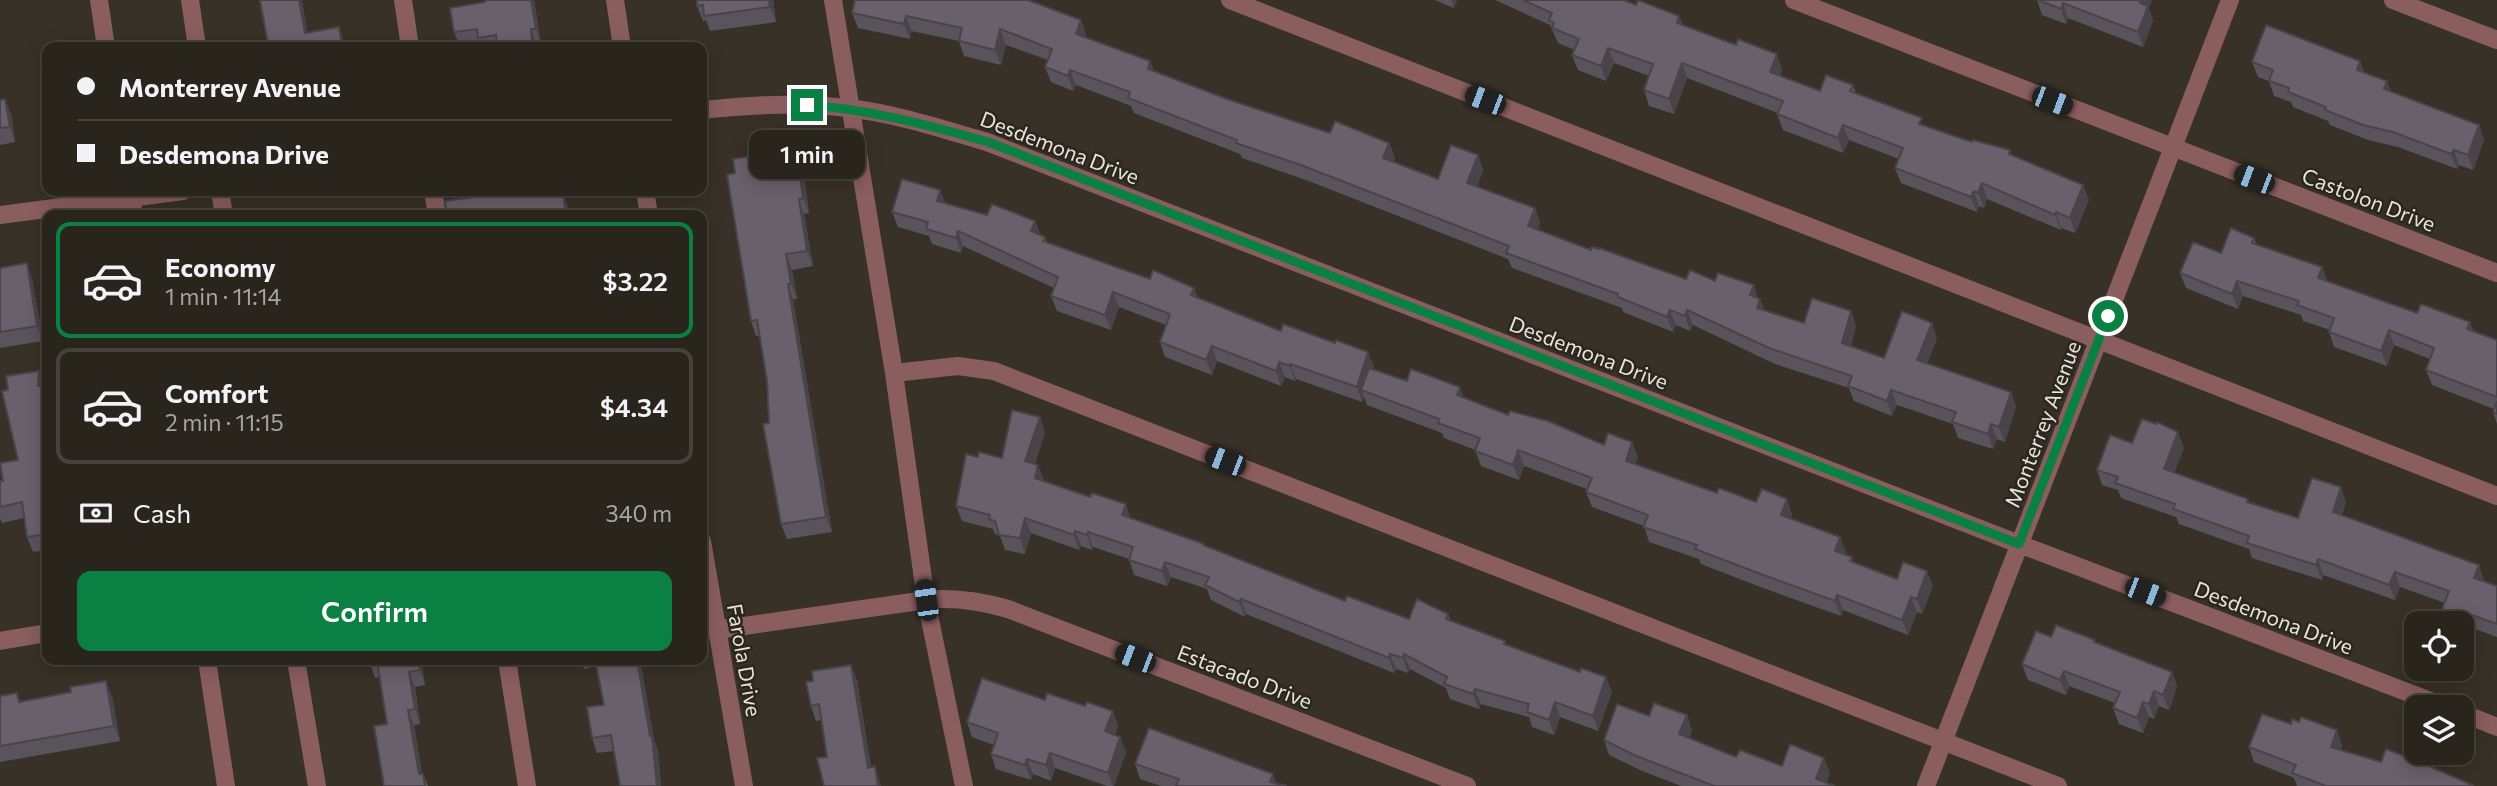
<!DOCTYPE html>
<html lang="en">
<head>
<meta charset="utf-8">
<style>
  :root { --surface:#29251d; --page:#35312a; --text:#f1f3f6; --muted:#a5a5a4; --line:#45423b; --accent:#0b8043 }
  body { margin:0; font-family:Commissioner,sans-serif; background:var(--page); color:var(--text); height:100vh; display:flex; flex-direction:column; font-size:26px; white-space:nowrap }
  * { box-sizing:border-box; margin:0 }
  p { font-size:23px; color:var(--muted) }
  .icon { flex:none; width:38px; height:38px; fill:none; stroke:currentColor; stroke-width:2; stroke-linecap:round; stroke-linejoin:round }
  .map { position:relative; flex:1; overflow:hidden }
  .panel { position:absolute; left:42px; top:210px; width:665px; height:455px; display:flex; flex-direction:column; background:var(--surface); border-radius:14px; box-shadow:0 4px 18px #0003,0 0 0 2px var(--line) }
  .panel>* { flex:none }
  .banner { position:absolute; left:42px; top:42px; width:665px; height:154px; border-radius:14px; box-shadow:0 4px 18px #0003,0 0 0 2px var(--line); display:grid; align-content:center; height:154px; padding:0 35px; background:var(--surface) }
  .buttons { position:absolute; left:2404px; top:611px; display:grid; gap:14px }
  .buttons a { display:grid; place-items:center; width:70px; height:70px; border-radius:14px; background:var(--surface); box-shadow:0 4px 18px #0003,0 0 0 2px var(--line); font-size:35px }
  .end { position:absolute; width:32px; height:32px; margin:-16px; border:9px solid #0b8043; background:#fff; box-shadow:0 0 0 4px #fff }
  .from { border-radius:50% }
  .bubble { position:absolute; height:49px; border-radius:14px; background:var(--surface); box-shadow:0 4px 18px #0003,0 0 0 2px var(--line); font-size:23px; font-weight:600; line-height:49px; text-align:center }
  .car { position:absolute; width:21px; height:42px; margin:-21px -10px; border-radius:9px; box-shadow:0 0 5px 2px #0007; background:linear-gradient(#222 24%,#8ab4d8 0 40%,#222 0 76%,#8ab4d8 0 86%,#222 0) }
  .banner b { display:flex; align-items:center; gap:24px; height:66px; font-size:26px }
  .banner b+b { border-top:2px solid var(--line) }
  .banner i { width:18px; height:18px; background:var(--text) }
  ul { padding:12px 0 0; list-style:none }
  li { display:flex; align-items:center; gap:21px; height:116px; margin:0 14px 10px; padding:0 21px; border:4px solid var(--line); border-radius:14px }
  li div { flex:1 }
  li b { display:block; font-size:26px }
  li em { font-style:normal; font-weight:600 }
  li.active { border-color:var(--accent) }
  li>.icon { width:63px; height:63px; stroke-width:1.5 }
  .pay { display:flex; align-items:center; gap:18px; height:77px; padding:0 35px; font-size:26px }
  .pay p { margin-inline-start:auto }
  .cta { display:flex; gap:14px; margin-top:auto; padding:14px 35px }
  .cta a { flex:1; height:80px; border-radius:14px; background:var(--accent); color:#fff; font-size:28px; font-weight:600; line-height:80px; text-align:center }
  .map>svg:first-child { display:block }
  .lines { fill:none; stroke-linecap:round; stroke-linejoin:round }
  .minor { stroke:#8a5d5f; stroke-width:18 }
  .wall { fill:#59535b }
  .shaded-wall { fill:#49434a }
  .building { fill:#68606a; stroke:#49434a; stroke-width:2 }
  .route { stroke:#0b8043; stroke-width:9 }
  .labels { text-anchor:middle; dominant-baseline:central; stroke-width:5; stroke-linejoin:round; paint-order:stroke }
  .street-label { font-size:21px; fill:#e7e3dd; stroke:#2c271e }
</style>
</head>
<body>
<div class="map">
<svg width="2497" height="786" viewBox="0 0 2497 786">
  <rect width="100%" height="100%" fill="#373127"/>
  <g class="lines">
    <path class="minor" d="M99 0 106 47
      M190 0 197 47
      M403 0 410 47
      M615 0 622 47
      M833 0 894 373 926 600 964 786
      M1230 0 2497 496
      M1794 0 2497 273
      M2393 0 2497 40
      M702 110C750 105 798 102 847 108 894 113 942 129 987 142L2019 544 2446 707
      M130 191 134 215
      M220 191 224 215
      M433 191 437 215
      M645 191 649 215
      M0 215 183 191
      M894 373 958 366 994 371 2058 786
      M702 541 744 786
      M716 630 926 600C955 597 980 601 1008 609L1467 786
      M0 641 47 633
      M207 660 226 786
      M296 660 317 786
      M507 660 527 786
      M2462 713 2497 727
      M1926 786 2230 0"/>
  </g>
  <path class="wall" d="M534 0 541 44H536L537 47H482L481 44 460 47 454 32 485 2Z
    M773 0 776 22 710 31 706 20 703 21 697 6Z
    M1435 0H1457L1454 8Z
    M1495 0H1624L1636 5 1679 16 1683 25 1782 69 1780 76 1820 91 1853 85 1856 93 1925 126 2012 155 2083 185 2089 200 2075 233 2061 228V230L1987 199 1984 208 1979 206 1977 212 1901 183 1895 168 1899 159 1849 140 1843 153 1783 130 1777 114 1778 113 1687 78 1674 114 1649 106 1644 90 1649 76 1614 63 1606 81 1578 70 1572 55 1575 50 1558 43 1550 25Z
    M2037 0 2149 9 2153 21 2143 47 2068 18 2066 24 2042 15Z
    M852 13 1081 20 1086 35 1085 38 1150 61 1154 71 1227 99 1330 133 1389 143 1395 158 1393 162 1438 179 1478 155 1483 170 1477 187 1535 208 1540 223 1538 230 1591 250 1686 279 1715 281 1760 299 1764 310 1804 323 1851 311 1856 326 1851 346 1884 358 1937 338 1927 364 2011 392 2016 407 2005 442 1997 439 1993 449 1958 438 1953 424 1897 405 1892 416 1854 401 1849 388 1775 364 1693 325 1690 331 1676 325 1673 332 1623 312 1622 308 1512 268 1508 259 1306 180 1242 158 1240 154 1134 113 1131 106 1076 85 1073 91 1051 82 1045 67 1048 60 1006 45 1001 65 964 56 959 41 911 31 910 39 858 28Z
    M2252 62 2364 72 2387 81 2391 92 2479 125 2484 140 2473 170 2459 165 2457 169 2398 147 2368 140 2330 125 2328 121 2293 107 2291 102 2274 96 2269 81 2258 77Z
    M0 100 11 114 15 142 0 145Z
    M798 161 804 176 809 213 804 214 813 266 792 270 797 299H793L832 532 787 539 781 524 769 423 767 381 759 336H756L751 321 789 163Z
    M945 203 987 215 1035 221 1040 235 1045 237 1047 242 1150 279 1194 288 1198 298 1374 367 1373 369 1407 381 1464 398 1508 415 1604 445 1632 442 1638 457 1635 464 1717 493 1756 502 1792 514 1791 518 1840 537 1846 552 1845 555 1852 557 1853 562 1897 579 1933 586 1922 614 1917 612 1908 635 1843 610 1841 616 1763 588 1701 564 1699 559 1649 542 1644 526 1592 507 1586 492 1587 489 1524 466 1519 480 1481 466 1475 450 1444 438 1442 433 1367 405 1364 397 1362 402 1296 379 1295 381 1285 377 1281 386 1217 361 1212 375 1165 357 1160 342 1166 325 1119 307 1111 330 1057 311 1051 296 1054 288 963 246 961 253 932 244 929 236 898 227 892 212Z
    M2254 238 2257 245 2322 267 2327 281 2417 313 2470 322 2473 331 2497 340V424L2493 412 2494 409 2432 385 2426 370 2430 359 2394 345 2387 366 2334 347 2329 332 2330 330 2303 321 2301 315 2243 296 2238 309 2186 288 2180 273Z
    M0 268 32 278 43 341 0 348Z
    M44 386 47 398V550L33 552 27 537 24 518 2 523 0 518V481H3L18 460Z
    M1045 432 1035 464 1044 481 1131 518 1345 601 1409 619 1448 614 1450 620 1505 641 1507 645 1612 692 1598 731 1560 717 1554 735 1532 727 1529 717 1481 704 1479 709 1450 699 1446 688 1410 669 1408 673 1396 669 1394 673 1246 614 1245 617 1211 600 1207 589 1171 577 1167 586 1134 575 1129 559 1093 547 1092 550 1081 546 1079 550 1031 533 1025 554 1005 550 1000 536 995 534 993 529 962 521 956 506 978 457 1002 458Z
    M2132 443 2184 448 2174 473 2250 503 2298 518 2346 502 2342 515 2484 580V581L2497 586V637L2475 629 2472 636 2462 632V623H2446L2441 612 2445 603 2400 587 2395 600 2323 575 2322 580 2252 558 2249 549 2179 524 2176 517 2121 498 2118 490 2102 485 2097 470Z
    M2051 637 2095 640 2096 643 2172 672 2177 687 2169 710 2159 706 2154 719 2149 717 2143 733 2119 724 2113 708 2115 703 2069 686 2066 695 2028 680 2022 664Z
    M369 660H421L425 685 415 687 420 724 414 725 422 774H423L428 786H384L387 724 379 677 375 678Z
    M581 660H640L654 740 658 751 661 786H620L614 751 597 753 592 738 604 705 596 666 584 669Z
    M857 680 871 767 880 782 827 757 821 720 816 721 811 706Z
    M17 693 20 701 112 696 120 741 0 762V696Z
    M1085 706 1113 711 1118 726 1115 735 1120 737 1126 752 1114 786H1107L1055 768 1051 781 1033 774 1031 780 996 769 991 754 994 745 972 737 967 722Z
    M1687 715 1692 731 1689 738 1736 757 1782 766 1830 773 1826 783 1835 786H1681L1640 770 1609 755 1604 740 1649 716Z
    M2299 722 2337 730 2342 746 2341 750 2381 762 2474 786H2297L2294 778 2254 762 2249 747 2291 724Z
    M1135 764 1276 783 1287 786H1161L1140 779Z"/>
  <path class="shaded-wall" d="M299 0H302L310 47 305 33Z
    M531 0H534L541 44 536 29Z
    M769 0H773L776 22 770 7Z
    M1451 0H1457L1454 8Z
    M2141 0H2152L2149 9 2153 21 2143 47 2138 32Z
    M2063 3 2068 18 2066 24 2061 9Z
    M906 16 911 31 910 39 904 24Z
    M1679 16 1685 31 1677 23Z
    M1081 20 1086 35 1081 49 1076 34Z
    M339 27 344 42 345 47H342Z
    M531 29 537 47H535L532 41Z
    M1000 29 1006 45 1001 65 995 50Z
    M1608 48 1614 63 1606 81 1601 66Z
    M1777 54 1782 69 1775 87 1770 72Z
    M1150 61 1156 76 1148 69Z
    M2360 61 2366 77 2357 70Z
    M1682 63 1687 78 1674 114 1669 99Z
    M1070 70 1076 85 1073 91 1068 76Z
    M2387 81 2392 96 2384 89Z
    M5 99 11 114 15 142 10 127Z
    M1843 125 1849 140 1843 153 1838 138Z
    M2479 125 2484 140 2473 170 2468 155Z
    M1389 143 1395 158 1389 173 1383 158Z
    M2454 150 2459 165 2457 169 2451 154Z
    M1478 155 1483 170 1473 198 1467 183Z
    M798 161 804 176 809 213 803 198Z
    M1982 183 1987 199 1984 208 1978 193Z
    M2083 185 2089 200 2075 233 2070 218Z
    M940 190 946 205 937 201Z
    M1974 191 1979 206 1977 212 1971 197Z
    M563 192 568 207 569 215H566Z
    M799 199 804 214 813 266 807 251Z
    M1535 208 1540 223 1533 241 1528 226Z
    M2056 212 2061 228V230L2055 215Z
    M1035 221 1041 236 1031 231Z
    M958 231 963 246 961 253 956 238Z
    M786 254 792 270 797 299 791 284Z
    M27 263 32 278 43 341 37 326Z
    M2322 267 2328 282 2318 278Z
    M2237 281 2243 296 2238 309 2232 294Z
    M788 284 793 299 832 532 826 517Z
    M1754 285 1759 301 1750 295Z
    M1194 288 1200 303 1191 295Z
    M1113 292 1119 307 1111 330 1105 315Z
    M1760 299 1766 314 1757 308Z
    M1670 310 1676 325 1673 332 1667 317Z
    M1687 310 1693 325 1690 331 1685 316Z
    M1851 311 1856 326 1848 358 1842 343Z
    M2470 322 2476 337 2467 329Z
    M1932 323 1937 338 1922 376 1917 360Z
    M2389 330 2394 345 2387 366 2381 351Z
    M1212 346 1217 361 1212 375 1206 360Z
    M1368 352 1374 367 1366 391 1361 390 1364 397 1362 402 1357 387Z
    M1279 362 1285 377 1281 386 1276 371Z
    M1290 364 1296 379 1295 381 1290 366Z
    M39 371 47 398V412L38 386Z
    M1460 387 1465 402 1457 395Z
    M1891 390 1897 405 1892 416 1887 401Z
    M2011 392 2016 407 2005 442 1999 427Z
    M1040 417 1045 432 1031 476 1025 461Z
    M1991 424 1997 439 1993 449 1988 434Z
    M2178 432 2184 448 2169 484 2164 469Z
    M1632 442 1638 457 1631 476 1626 461Z
    M1518 450 1524 466 1519 480 1513 465Z
    M1038 465 1044 480 1041 493 1035 478Z
    M2341 487 2346 502 2338 527 2333 512Z
    M1787 499 1792 514 1786 530 1781 515Z
    M1126 504 1131 519 1122 515Z
    M1025 518 1031 533 1025 554 1020 538Z
    M1075 531 1081 546 1079 550 1074 535Z
    M1088 532 1093 547 1092 550 1087 535Z
    M1840 537 1846 552 1841 566 1835 551Z
    M2318 559 2323 575 2322 580 2316 565Z
    M1165 562 1171 577 1167 586 1162 571Z
    M2479 565 2484 580 2480 593 2474 578Z
    M1927 571 1933 586 1922 614 1917 599Z
    M2395 572 2400 587 2395 600 2389 585Z
    M1837 595 1843 610 1841 616 1835 601Z
    M1911 597 1917 612 1908 635 1902 620Z
    M1241 599 1246 614 1245 617 1239 602Z
    M2469 614 2475 629 2472 636 2467 621Z
    M1390 654 1396 669 1394 673 1389 658Z
    M1404 654 1410 669 1408 673 1403 658Z
    M418 660H421L425 685 420 670Z
    M637 660H640L654 740 658 751 661 786H657Z
    M851 665 857 680 873 783 868 768Z
    M2064 671 2069 686 2066 695 2060 680Z
    M409 672 415 687 420 724 415 709Z
    M2172 672 2177 687 2169 710 2163 695Z
    M1606 677 1612 692 1598 731 1593 716Z
    M106 681 112 696 120 741 114 726Z
    M1475 689 1481 704 1479 709 1473 694Z
    M2154 691 2159 706 2154 719 2149 704Z
    M1555 702 1560 717 1554 735 1549 720Z
    M2143 702 2149 717 2143 733 2137 718Z
    M408 710 414 725 424 786 419 774Z
    M1113 711 1118 726 1111 747 1105 731Z
    M1687 715 1692 731 1684 749 1679 734Z
    M2337 730 2342 746 2336 762 2331 747Z
    M1120 737 1126 752 1114 786H1113L1108 773Z
    M1050 753 1055 768 1051 781 1046 765Z
    M1824 758 1830 773 1825 786 1816 779Z
    M1027 759 1033 774 1031 780 1025 765Z
    M875 766 880 782 881 786H878Z
    M1273 774 1277 786 1270 782Z"/>
  <path class="building" d="M260 0H299L305 33 339 27 342 47H266V44H268Z
    M485 0H531L536 29H531L532 41 497 47 496 35 478 38 477 29 454 32 450 8 485 2Z
    M697 0H769L770 7 704 16 703 5 697 6Z
    M855 0H1028L1081 20 1076 34 1150 61 1148 69 1227 99 1330 133 1335 121 1389 143 1383 158 1438 179 1451 145 1478 155 1467 183 1535 208 1528 226 1591 250 1592 247 1599 249V248L1686 279 1690 270 1715 281 1718 273 1754 285 1750 295 1760 299 1757 308 1804 323 1812 298 1851 311 1842 343 1884 358 1902 311 1932 323 1917 360 2011 392 1999 427 1991 424 1988 434 1952 422 1956 412 1891 390 1887 401 1848 386 1852 376 1769 348 1687 310 1685 316 1670 310 1667 317 1618 297V294L1506 253 1509 246 1301 165 1236 143 1237 140 1128 98 1130 92 1070 70 1068 76 1045 67 1052 49 1000 29 995 50 959 41 962 28 906 16 904 24 852 13Z
    M1523 0H1624L1636 5 1638 0 1679 16 1677 23 1736 45 1738 39 1777 54 1770 72 1820 91 1826 75 1853 85 1850 91 1922 118 1919 124 1972 142 1973 140 2010 150 2009 154 2083 185 2070 218 2056 212 2055 215 1982 183 1978 193 1974 191 1971 197 1895 168 1903 148 1843 125 1838 138 1777 114 1783 101 1682 63 1669 99 1644 90 1653 64 1608 48 1601 66 1572 55 1579 39 1552 28 1554 23 1549 20 1552 13Z
    M2038 0H2141L2140 3 2148 6 2138 32 2063 3 2061 9Z
    M2266 25 2360 61 2357 70 2387 81 2384 89 2479 125 2468 155 2454 150 2451 154 2393 132 2363 125 2325 110 2326 107 2288 92 2289 88 2269 81 2273 70 2252 62Z
    M5 99 10 127 0 128V100Z
    M784 151 787 163 798 161 803 198 799 199 807 251 786 254 791 284H788L826 517 781 524 763 424 769 423 767 381 757 320 751 321 727 175 735 173 733 159Z
    M902 179 940 190 937 201 987 215 992 204 1035 221 1031 231 1045 237 1043 241 1150 279 1153 270 1194 288 1191 295 1281 331 1283 324 1335 343 1336 340 1368 352 1357 387 1290 364V366L1279 362 1276 371 1212 346 1206 360 1160 342 1170 314 1113 292 1105 315 1051 296 1058 277 958 231 956 238 926 229 928 222 892 212Z
    M519 191H553V194L563 192 566 215H447L445 201Z
    M2231 228 2254 238 2252 243 2322 267 2318 278 2417 313 2421 304 2470 322 2467 329 2497 340V397L2426 370 2434 348 2389 330 2381 351 2329 332 2334 318 2297 305 2299 301 2237 281 2232 294 2180 273 2193 242 2221 253Z
    M27 263 37 326 0 332V268Z
    M1369 368 1407 381 1411 369 1460 387 1457 395 1508 415 1510 411 1548 421 1604 445 1608 433 1632 442 1626 461 1717 493 1719 488 1756 502 1762 489 1787 499 1781 515 1840 537 1835 551 1852 557 1850 561 1897 579 1903 562 1927 571 1917 599 1911 597 1902 620 1837 595 1835 601 1758 573 1695 549 1697 545 1643 527 1648 515 1586 492 1592 478 1518 450 1513 465 1475 451 1480 438 1438 423 1439 419 1361 390Z
    M39 371 38 386H43L46 407H47V534L27 537 22 502 0 507V481H3L0 463 18 460 2 391 8 390 6 376Z
    M2497 401V414L2493 412Z
    M1012 410 1040 417 1025 461 1038 465 1035 478 1090 497 1092 493 1126 504 1122 515 1204 544 1203 545 1345 601 1347 596 1409 619 1417 599 1448 614 1446 619 1505 641 1504 644 1580 672 1581 668 1606 677 1593 716 1555 702 1549 720 1527 712 1529 704 1475 689 1473 694 1444 684 1447 677 1404 654 1403 658 1390 654 1389 658 1241 599 1239 602 1205 585 1209 577 1165 562 1162 571 1129 560 1133 547 1088 532 1087 535 1075 531 1074 535 1025 518 1020 538 999 535 995 521 989 519 990 515 956 506 966 454 978 457 979 452 1002 458Z
    M2142 419 2156 424 2157 422 2178 432 2164 469 2248 499 2247 502 2298 518 2312 478 2341 487 2333 512 2479 565 2474 578 2497 586V624L2469 614 2467 621 2441 612 2449 591 2395 572 2389 585 2318 559 2316 565 2247 543 2249 536 2173 509 2175 504 2115 483 2118 477 2097 470 2110 435 2132 443Z
    M2056 625 2095 640 2094 642 2172 672 2163 695 2154 691 2149 704 2143 702 2137 718 2113 708 2120 692 2064 671 2060 680 2022 664 2036 631 2051 637Z
    M369 660H418L420 670 409 672 415 709 408 710 419 774H423L425 786H384L374 726 387 724 377 661 369 663Z
    M595 660H637L650 736H652L657 786H620L611 735 592 738 587 707 604 705Z
    M851 665 868 768 875 766 878 786H824L817 758 827 757 819 704 811 706 806 682 813 681 812 671Z
    M982 678 1045 700 1047 693 1085 706 1087 702 1113 711 1105 731 1120 737 1108 773 1050 753 1046 765 1027 759 1025 765 991 754 998 733 967 722Z
    M106 681 114 726 0 746V696L17 693 19 702 71 692 70 687Z
    M1654 703 1687 715 1679 734 1736 757 1740 750 1782 766 1790 744 1824 758 1816 779 1835 786H1714L1634 755 1604 740 1617 704 1649 716Z
    M2262 714 2291 724 2292 719 2299 722 2301 717 2337 730 2331 747 2381 762 2386 749 2418 761 2474 786H2326L2292 773 2296 765 2249 747Z
    M1149 728 1273 774 1270 782 1287 786H1176L1179 779 1135 764Z"/>
  <g class="lines">
    <path class="route" d="M807 105C869 109 928 125 988 142L2019 544 2108 316"/>
  </g>
  <g class="labels">
    <g class="street-label">
      <text transform="translate(1060 147) rotate(21)">Desdemona Drive</text>
      <text transform="translate(2369 199) rotate(21)">Castolon Drive</text>
      <text transform="translate(1589 352) rotate(21)">Desdemona Drive</text>
      <text transform="translate(2042 424) rotate(-69)">Monterrey Avenue</text>
      <text transform="translate(2274 617) rotate(21)">Desdemona Drive</text>
      <text transform="translate(745 660) rotate(80)">Farola Drive</text>
      <text transform="translate(1245 676) rotate(21)">Estacado Drive</text>
    </g>
  </g>
</svg>
<div class="buttons">
<a><svg class="icon" aria-label="locate" viewBox="0 0 24 24"><circle cx="12" cy="12" r="6"/><path d="M12 2v4M12 18v4M2 12h4M18 12h4"/></svg></a>
<a><svg class="icon" aria-label="layers" viewBox="0 0 24 24"><path d="M12 4l9 5-9 5-9-5zM3 14l9 5 9-5"/></svg></a>
</div>
<i class="end from" style="left:2108px;top:316px"></i>
<i class="end" style="left:807px;top:105px"></i>
<div class="bubble" style="left:749px;top:130px;width:116px">1 min</div>
<i class="car" style="left:1485px;top:100px;rotate:291deg"></i>
<i class="car" style="left:2052px;top:101px;rotate:111deg"></i>
<i class="car" style="left:2254px;top:179px;rotate:291deg"></i>
<i class="car" style="left:1225px;top:461px;rotate:291deg"></i>
<i class="car" style="left:2145px;top:592px;rotate:111deg"></i>
<i class="car" style="left:926px;top:600px;rotate:352deg"></i>
<i class="car" style="left:1135px;top:658px;rotate:291deg"></i>
<div class="banner">
<b><i class="from"></i>Monterrey Avenue</b>
<b><i></i>Desdemona Drive</b>
</div>
<section class="panel">
<ul>
<li class="active"><svg class="icon" aria-label="car" viewBox="0 0 24 24"><path d="M5 17H2v-5l4-1 3-4h7l3 4 3 1v5h-3M9 17h6M6 11h13"/><circle cx="7" cy="17" r="2"/><circle cx="17" cy="17" r="2"/></svg><div><b>Economy</b><p>1 min · 11:14</p></div><em>$3.22</em></li>
<li><svg class="icon" aria-label="car" viewBox="0 0 24 24"><path d="M5 17H2v-5l4-1 3-4h7l3 4 3 1v5h-3M9 17h6M6 11h13"/><circle cx="7" cy="17" r="2"/><circle cx="17" cy="17" r="2"/></svg><div><b>Comfort</b><p>2 min · 11:15</p></div><em>$4.34</em></li>
</ul>
<div class="pay"><svg class="icon" aria-label="cash" viewBox="0 0 24 24"><path d="M3 7h18v10H3z"/><circle cx="12" cy="12" r="2"/></svg>Cash<p>340 m</p></div>
<div class="cta"><a>Confirm</a></div>
</section>
</div>
</body>
</html>
